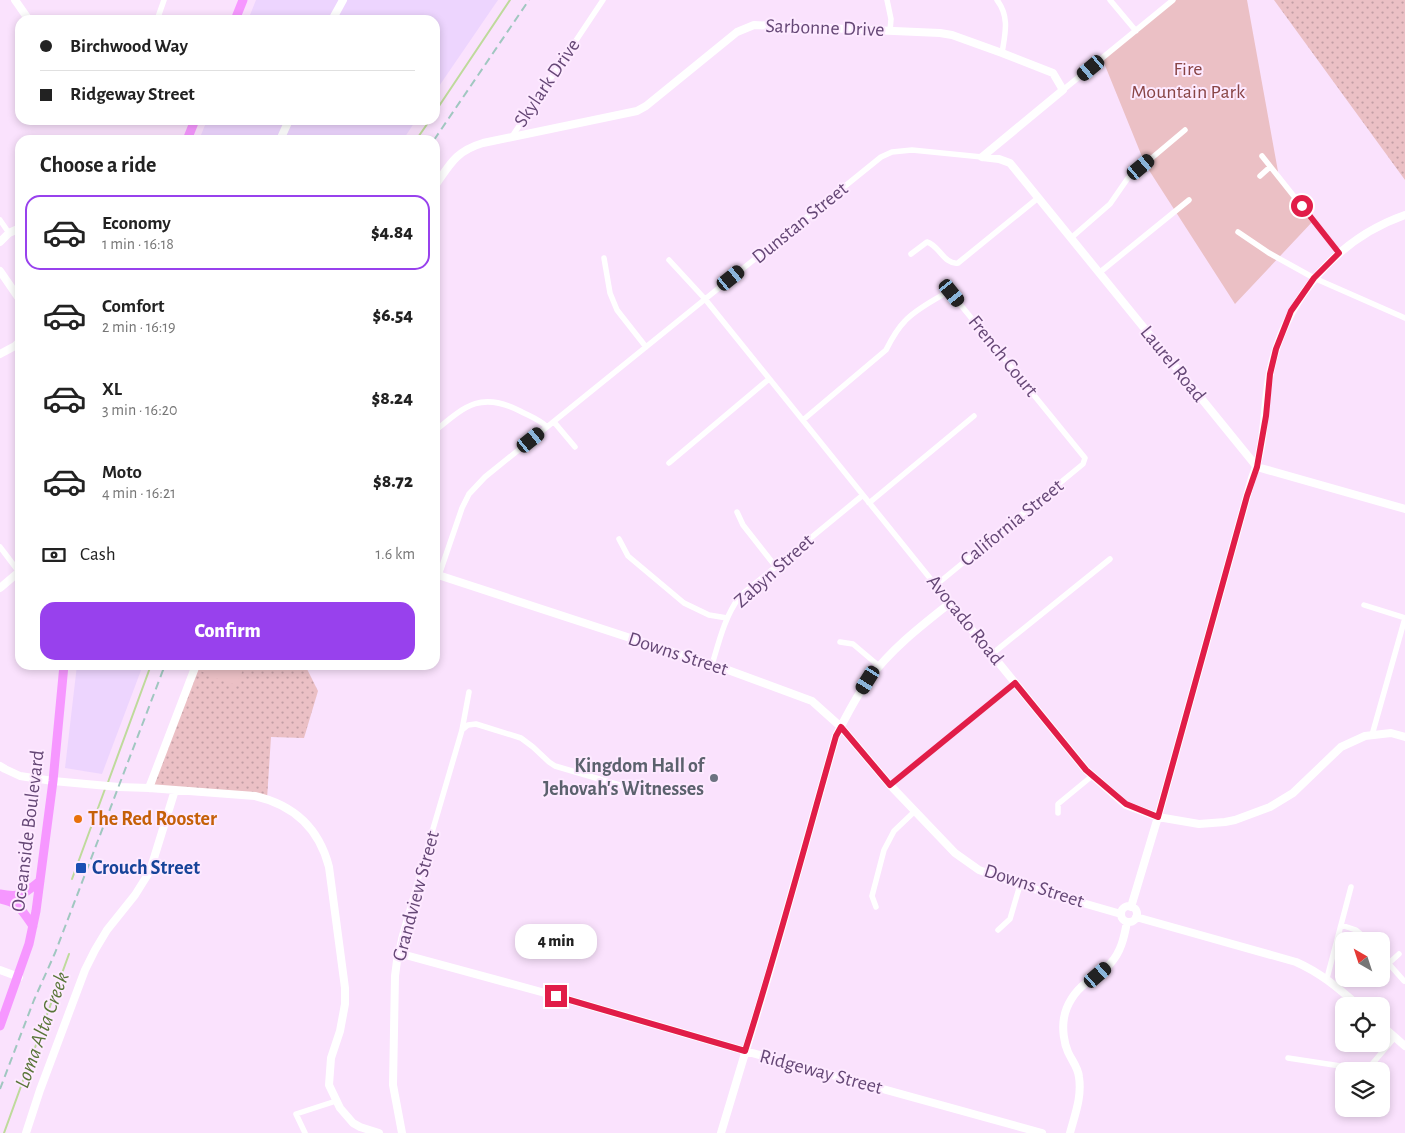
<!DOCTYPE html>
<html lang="en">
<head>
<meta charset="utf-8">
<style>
  :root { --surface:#fff; --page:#f2f2f2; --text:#222; --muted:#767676; --line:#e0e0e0; --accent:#9841ed }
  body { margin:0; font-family:"Alegreya Sans",sans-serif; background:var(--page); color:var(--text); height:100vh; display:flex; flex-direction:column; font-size:19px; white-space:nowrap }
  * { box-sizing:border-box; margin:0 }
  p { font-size:16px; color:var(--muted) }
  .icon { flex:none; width:28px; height:28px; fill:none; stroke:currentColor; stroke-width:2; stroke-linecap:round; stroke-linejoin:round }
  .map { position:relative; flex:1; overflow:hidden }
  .sheet { position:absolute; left:15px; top:135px; width:425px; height:535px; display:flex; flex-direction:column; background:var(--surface); border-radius:15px; box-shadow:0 2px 8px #0003 }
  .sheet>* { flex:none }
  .hud { position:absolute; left:15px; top:15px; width:425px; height:110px; border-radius:15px; box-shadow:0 2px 8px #0003; display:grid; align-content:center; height:110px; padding:0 25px; background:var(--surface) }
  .needle { width:32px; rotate:321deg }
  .fabs { position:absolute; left:1335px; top:932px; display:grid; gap:10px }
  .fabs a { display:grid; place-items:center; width:55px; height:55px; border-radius:10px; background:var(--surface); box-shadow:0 2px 8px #0003; font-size:25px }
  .end { position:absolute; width:22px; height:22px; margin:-11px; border:6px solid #e11d48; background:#fff; box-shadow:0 0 0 2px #fff }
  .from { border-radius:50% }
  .bubble { position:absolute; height:35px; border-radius:15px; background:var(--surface); box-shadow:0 2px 8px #0003; font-size:16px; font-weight:800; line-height:35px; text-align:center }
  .car { position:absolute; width:15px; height:30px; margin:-15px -8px; border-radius:6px; box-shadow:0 0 4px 1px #0007; background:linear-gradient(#222 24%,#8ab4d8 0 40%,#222 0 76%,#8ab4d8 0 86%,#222 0) }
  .hud b { display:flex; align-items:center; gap:18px; height:48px; font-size:19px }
  .hud b+b { border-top:1px solid var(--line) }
  .hud i { width:12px; height:12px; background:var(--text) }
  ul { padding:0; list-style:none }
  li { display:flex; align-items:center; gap:15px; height:75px; margin:0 10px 8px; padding:0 15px; border:2px solid transparent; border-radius:15px }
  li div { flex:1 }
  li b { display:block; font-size:19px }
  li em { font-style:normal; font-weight:800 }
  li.on { border-color:var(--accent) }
  li>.icon { width:45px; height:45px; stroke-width:1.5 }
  h2 { padding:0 25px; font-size:22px; line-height:60px }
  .pay { display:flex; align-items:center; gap:12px; height:55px; padding:0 25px; font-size:19px }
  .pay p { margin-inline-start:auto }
  .button { display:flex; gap:10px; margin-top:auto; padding:10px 25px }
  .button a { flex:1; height:58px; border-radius:15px; background:var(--accent); color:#fff; font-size:20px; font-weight:800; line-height:58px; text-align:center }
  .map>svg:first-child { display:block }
  .commercial { fill:#edd5fe }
  .grass { fill:url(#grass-dots) }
  .park { fill:#ebc0c5 }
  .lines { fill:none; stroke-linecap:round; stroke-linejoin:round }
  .stream { stroke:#beda9b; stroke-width:2 }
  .street { stroke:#fff; stroke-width:5.5 }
  .secondary { stroke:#fff; stroke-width:8 }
  .primary { stroke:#f697ff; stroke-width:9 }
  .rail { stroke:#a0c7c0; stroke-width:2; stroke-dasharray:8 5; stroke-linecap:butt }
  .route { stroke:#e11d48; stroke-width:6 }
  .worship-dot { fill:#6b7280; stroke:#fde9ff; stroke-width:2 }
  .food-dot { fill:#e8710a; stroke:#fde9ff; stroke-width:2 }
  .transit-dot { fill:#1a4fb4; stroke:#fde9ff; stroke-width:2 }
  .labels { text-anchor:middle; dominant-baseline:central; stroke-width:4; stroke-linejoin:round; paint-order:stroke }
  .street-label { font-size:20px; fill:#654776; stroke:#fde9ff }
  .park-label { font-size:20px; fill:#884445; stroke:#fde9ff }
  .worship-label { font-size:20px; font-weight:bold; fill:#5b616d; stroke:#fde9ff; text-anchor:end }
  .food-label { font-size:20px; font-weight:bold; fill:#c56008; stroke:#fde9ff; text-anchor:start }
  .transit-label { font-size:20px; font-weight:bold; fill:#164399; stroke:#fde9ff; text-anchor:start }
  .water-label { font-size:21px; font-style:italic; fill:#597538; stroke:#fde9ff }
</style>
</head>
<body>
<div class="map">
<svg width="1405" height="1133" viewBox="0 0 1405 1133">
  <defs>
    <pattern id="grass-dots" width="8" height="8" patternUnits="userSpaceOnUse" patternTransform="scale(1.25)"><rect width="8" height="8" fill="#ebc0c5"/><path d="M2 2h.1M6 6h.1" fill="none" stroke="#c29ea5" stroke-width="1.8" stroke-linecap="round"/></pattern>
  </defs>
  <rect width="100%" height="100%" fill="#fae2fd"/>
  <path class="commercial" d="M256 0H498L435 92V20H248Z
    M207 120H416L403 140H199Z
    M77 665H143L102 774 65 768Z"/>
  <path class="grass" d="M1274 0H1405V180Z
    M244 665H305L318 691 304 738 271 737 267 799 149 788 195 668Z"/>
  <path class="park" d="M1173 0H1247L1279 177 1314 220 1235 304 1145 164 1102 58Z
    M195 665H245L236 685 215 678 195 668Z"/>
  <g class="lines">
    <path class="stream" d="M435 112 510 0
      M416 140 430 120
      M107 785 151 665
      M72 879 105 789
      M4 1133 69 954"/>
    <path class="street" d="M887 0 891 19 890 31
      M997 0C1010 17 1005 34 1002 53
      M1110 0 1136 31
      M157 20 164 0
      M1063 90 1173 0
      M511 138 603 0
      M1262 156 1339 253
      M1260 176 1270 167
      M0 220 9 233
      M1238 232 1269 253 1314 278 1405 318
      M1071 238 1110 204 1128 178 1185 130
      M911 254 927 242C939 245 944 265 958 263L1038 198
      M604 258 610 293 617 310 646 347
      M669 260 705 299 950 603
      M1099 273 1189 200
      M803 420 886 350C891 340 897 329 905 321 916 309 933 301 947 292L951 293 1085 458 1083 464 936 585
      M554 422 575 447
      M435 431C465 406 481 391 520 411 529 416 539 419 547 427
      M669 463 769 379
      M869 503 974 416
      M737 512 743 525 776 567
      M619 539 628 556 684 603 709 615 727 618
      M0 547 19 572
      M439 575 462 508 469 494 485 477 881 157 892 152 912 150 982 157
      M1364 605 1405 618
      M840 642 853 644 879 666
      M992 654 1110 559
      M712 665C719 641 725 616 740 596L863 495
      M462 730 468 725 476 724 521 738 533 747 549 762 555 766 623 786
      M1372 735 1405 618
      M890 785 1015 683
      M1058 813V804L1092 776
      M876 907 872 896 884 850 894 831 915 811
      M1341 925 1356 930 1369 941
      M998 930 1010 919 1020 885
      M398 953 401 938 462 730 469 692
      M1381 955 1404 981
      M1389 963 1399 954
      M1327 978 1351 887
      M1288 1058 1367 1070 1395 1037
      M305 1133 296 1114 336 1101"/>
    <path class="secondary" d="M15 0 29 20
      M332 20 343 0
      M280 140 289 120
      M982 157 999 159 1010 163 1257 467 1405 509
      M435 186C450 164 456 151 483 143L637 111 646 106 737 32 754 25 940 33 952 35 1002 53 1053 73 1063 90 982 157
      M0 242 9 233 20 228
      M0 271 20 300
      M0 354 15 346 20 341
      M435 574 728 670 812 701 841 727 890 785 955 853 979 870 1020 885 1121 914
      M0 588 20 571
      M0 766 5 769 20 776 53 781 119 787 149 788 255 796C294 805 319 828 329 867L345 988V1004L340 1031 331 1058 329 1085 340 1108 353 1123 360 1127 379 1133
      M149 788 196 665
      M1121 914a8 8 0 1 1 16 0a8 8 0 1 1-16 0Z
      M1131 907 1158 817 1252 478C1266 445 1263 408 1270 373 1284 301 1336 239 1405 215
      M1136 917 1296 962C1321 973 1338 988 1359 1006
      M0 970 19 977
      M1381 1025 1405 1046
      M26 1133 40 1090 85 970 95 950 107 930 135 895 150 871 175 790
      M402 1133 393 1085 395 976 398 953 556 996 745 1051 1042 1133
      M721 1133 770 970 836 736C846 717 856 696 869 679 891 649 921 626 950 603L1086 770 1126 805 1158 817 1199 824 1225 822 1235 820 1270 807 1293 793 1341 747 1365 736 1391 733 1405 737
      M1070 1133C1075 1114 1082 1097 1079 1077 1078 1067 1072 1061 1068 1052 1064 1043 1062 1029 1064 1018 1066 1005 1075 991 1086 983 1094 977 1103 972 1110 964 1121 952 1124 938 1127 922"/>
    <path class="primary" d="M235 20 243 0
      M187 140 195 120
      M0 894C21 898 24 894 40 881
      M0 899C20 903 22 911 33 926
      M0 1026 29 944 36 911 53 781 64 665"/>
    <path class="rail" d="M434 140 529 0
      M0 1089 34 1000 55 953 165 665"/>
  </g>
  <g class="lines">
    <path class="route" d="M556 996 745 1051C778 947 806 841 836 736L841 727 890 785 1015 683 1086 770 1126 804 1158 817 1247 496 1257 467 1266 416 1270 374 1276 349 1291 311 1314 278 1339 253 1302 206"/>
  </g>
  <circle class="worship-dot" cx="714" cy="778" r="5"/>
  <circle class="food-dot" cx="78" cy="819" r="5"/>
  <rect class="transit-dot" x="75" y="862" width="12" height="12" rx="2.5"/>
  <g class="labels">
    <g class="street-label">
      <text transform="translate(825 28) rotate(2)">Sarbonne Drive</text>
      <text transform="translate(547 83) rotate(-56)">Skylark Drive</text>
      <text transform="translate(800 223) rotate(-39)">Dunstan Street</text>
      <text transform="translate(1003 356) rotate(51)">French Court</text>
      <text transform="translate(1173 364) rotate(51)">Laurel Road</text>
      <text transform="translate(1012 523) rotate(-39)">California Street</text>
      <text transform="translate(774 571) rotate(-42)">Zabyn Street</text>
      <text transform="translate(965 620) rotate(51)">Avocado Road</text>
      <text transform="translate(678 654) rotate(18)">Downs Street</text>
      <text transform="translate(28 831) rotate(-83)">Oceanside Boulevard</text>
      <text transform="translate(1034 886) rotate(18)">Downs Street</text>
      <text transform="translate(416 896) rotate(-75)">Grandview Street</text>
      <text transform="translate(821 1072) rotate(15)">Ridgeway Street</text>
    </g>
    <g class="park-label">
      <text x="1188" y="69">Fire<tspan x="1188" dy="23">Mountain Park</tspan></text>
    </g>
    <g class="worship-label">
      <text x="704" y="766">Kingdom Hall of<tspan x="704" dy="23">Jehovah's Witnesses</tspan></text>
    </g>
    <g class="food-label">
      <text x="88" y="819">The Red Rooster</text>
    </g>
    <g class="transit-label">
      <text x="92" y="868">Crouch Street</text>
    </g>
    <g class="water-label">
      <text transform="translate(42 1030) rotate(-70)">Loma Alta Creek</text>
    </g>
  </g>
</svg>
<div class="fabs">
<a><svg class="needle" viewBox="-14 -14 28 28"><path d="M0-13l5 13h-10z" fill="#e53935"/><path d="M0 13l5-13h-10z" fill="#767676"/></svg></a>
<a><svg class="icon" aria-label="locate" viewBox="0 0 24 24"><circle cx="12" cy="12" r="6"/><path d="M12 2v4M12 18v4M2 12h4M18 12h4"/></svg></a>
<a><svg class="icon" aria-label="layers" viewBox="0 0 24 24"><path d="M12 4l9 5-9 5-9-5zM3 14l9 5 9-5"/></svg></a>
</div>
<i class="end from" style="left:1302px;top:206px"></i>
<i class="end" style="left:556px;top:996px"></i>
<div class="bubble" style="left:515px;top:924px;width:82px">4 min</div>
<i class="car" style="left:1091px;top:68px;rotate:230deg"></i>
<i class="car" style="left:1141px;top:167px;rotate:50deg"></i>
<i class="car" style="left:731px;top:278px;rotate:51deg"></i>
<i class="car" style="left:952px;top:293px;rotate:141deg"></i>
<i class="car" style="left:531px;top:440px;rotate:51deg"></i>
<i class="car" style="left:868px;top:680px;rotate:212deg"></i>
<i class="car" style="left:1098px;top:975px;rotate:49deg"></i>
<div class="hud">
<b><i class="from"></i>Birchwood Way</b>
<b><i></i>Ridgeway Street</b>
</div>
<section class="sheet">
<h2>Choose a ride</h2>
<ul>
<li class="on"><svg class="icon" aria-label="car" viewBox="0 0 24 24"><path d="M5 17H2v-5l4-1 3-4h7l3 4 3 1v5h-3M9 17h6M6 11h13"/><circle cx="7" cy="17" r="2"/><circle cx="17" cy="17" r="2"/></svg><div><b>Economy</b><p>1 min · 16:18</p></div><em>$4.84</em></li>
<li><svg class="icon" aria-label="car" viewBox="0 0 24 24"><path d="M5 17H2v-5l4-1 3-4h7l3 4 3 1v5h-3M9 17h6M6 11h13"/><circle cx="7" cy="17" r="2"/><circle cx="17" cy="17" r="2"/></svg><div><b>Comfort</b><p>2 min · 16:19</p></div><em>$6.54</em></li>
<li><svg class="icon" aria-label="car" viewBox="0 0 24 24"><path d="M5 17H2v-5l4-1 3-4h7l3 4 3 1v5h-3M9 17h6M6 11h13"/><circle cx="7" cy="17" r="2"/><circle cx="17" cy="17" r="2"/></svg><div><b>XL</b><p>3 min · 16:20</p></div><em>$8.24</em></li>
<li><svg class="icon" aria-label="car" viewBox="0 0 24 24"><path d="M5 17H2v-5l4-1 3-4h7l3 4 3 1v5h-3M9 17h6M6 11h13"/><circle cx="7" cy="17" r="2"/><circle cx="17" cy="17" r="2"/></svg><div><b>Moto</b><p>4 min · 16:21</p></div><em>$8.72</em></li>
</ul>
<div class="pay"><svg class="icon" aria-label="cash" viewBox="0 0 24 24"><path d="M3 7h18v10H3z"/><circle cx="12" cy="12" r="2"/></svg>Cash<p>1.6 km</p></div>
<div class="button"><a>Confirm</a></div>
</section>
</div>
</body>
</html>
